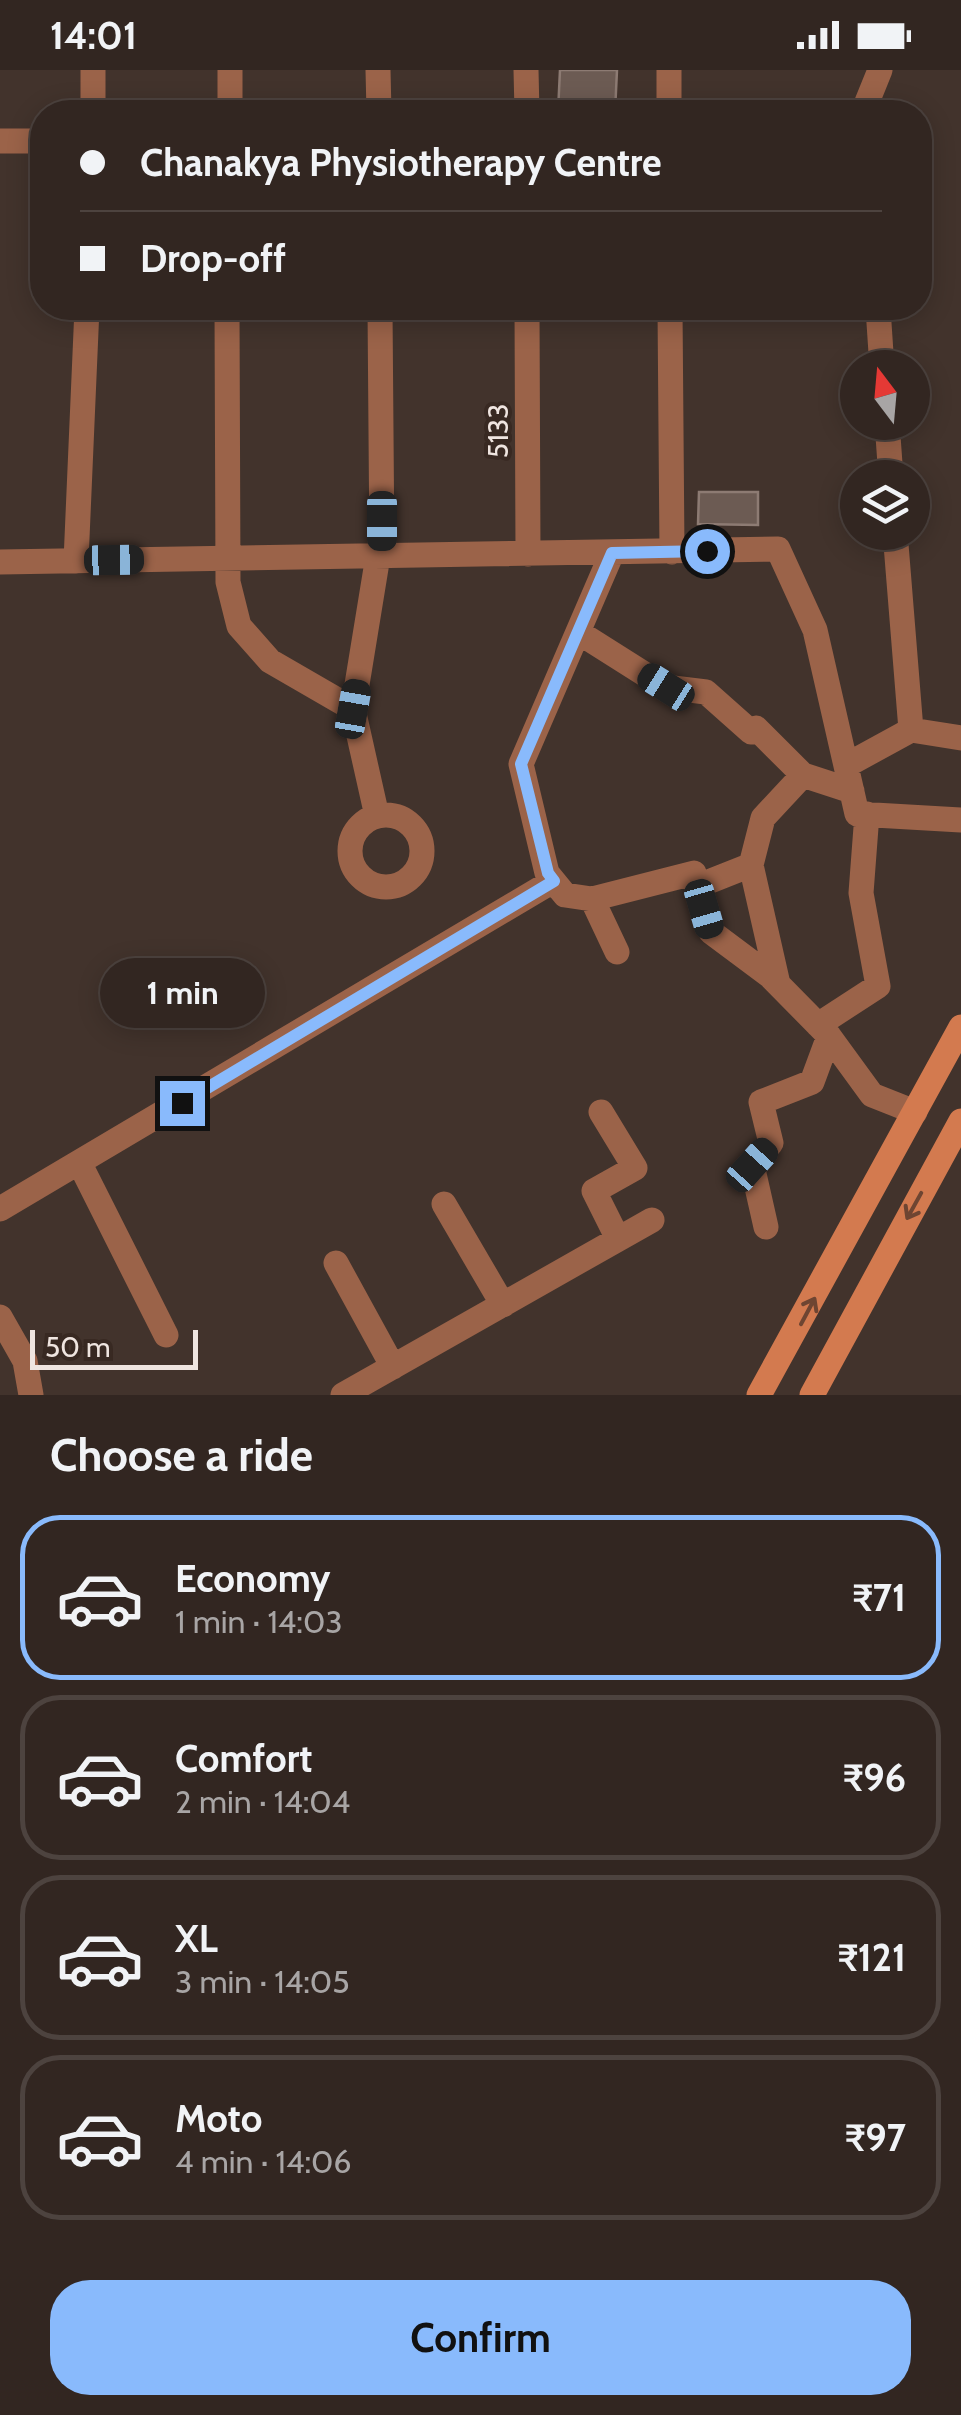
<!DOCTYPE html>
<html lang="en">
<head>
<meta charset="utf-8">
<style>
  :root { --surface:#322621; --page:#3d322e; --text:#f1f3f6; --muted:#a8a5a5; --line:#4d433f; --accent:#89bafc }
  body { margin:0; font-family:Cabin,sans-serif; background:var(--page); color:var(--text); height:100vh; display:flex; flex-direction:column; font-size:38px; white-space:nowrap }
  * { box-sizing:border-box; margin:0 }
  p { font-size:32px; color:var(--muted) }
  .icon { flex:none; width:55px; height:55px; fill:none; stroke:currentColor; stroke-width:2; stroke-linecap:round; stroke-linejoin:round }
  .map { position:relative; height:1325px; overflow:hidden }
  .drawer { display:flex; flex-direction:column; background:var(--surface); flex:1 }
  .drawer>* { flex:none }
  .guide { position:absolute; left:30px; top:30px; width:902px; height:220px; border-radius:40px; box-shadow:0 5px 25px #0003,0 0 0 2px var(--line); display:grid; align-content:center; height:220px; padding:0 50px; background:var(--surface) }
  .needle { width:65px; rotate:344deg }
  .buttons { position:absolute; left:840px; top:280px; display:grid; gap:20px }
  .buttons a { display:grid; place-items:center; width:90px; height:90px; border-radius:50%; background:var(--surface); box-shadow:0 5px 25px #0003,0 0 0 2px var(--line); font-size:50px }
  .scale { position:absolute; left:30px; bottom:25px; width:168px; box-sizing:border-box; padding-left:10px; border:5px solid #efe5e0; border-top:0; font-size:28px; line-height:35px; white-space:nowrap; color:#efe5e0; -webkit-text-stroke:8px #382922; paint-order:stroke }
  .end { position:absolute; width:45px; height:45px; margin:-22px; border:12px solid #89bafc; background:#111; box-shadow:0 0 0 5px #111 }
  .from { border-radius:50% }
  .bubble { position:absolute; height:70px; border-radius:35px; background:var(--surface); box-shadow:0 5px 25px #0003,0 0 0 2px var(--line); font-size:32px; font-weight:700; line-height:70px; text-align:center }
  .car { position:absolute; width:30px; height:60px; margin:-30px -15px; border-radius:12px; box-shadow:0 0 8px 2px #0007; background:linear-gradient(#222 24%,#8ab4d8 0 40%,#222 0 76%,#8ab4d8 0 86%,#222 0) }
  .guide b { display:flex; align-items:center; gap:35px; height:95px; font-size:38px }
  .guide b+b { border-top:2px solid var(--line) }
  .guide i { width:25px; height:25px; background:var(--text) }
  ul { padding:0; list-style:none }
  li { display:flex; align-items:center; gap:30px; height:165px; margin:0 20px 15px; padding:0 30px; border:5px solid var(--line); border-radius:40px }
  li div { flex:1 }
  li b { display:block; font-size:38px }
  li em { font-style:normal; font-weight:700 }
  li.selected { border-color:var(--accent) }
  li>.icon { width:90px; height:90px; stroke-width:1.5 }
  h2 { padding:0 50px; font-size:45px; line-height:120px }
  .cta { display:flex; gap:20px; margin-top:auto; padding:20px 50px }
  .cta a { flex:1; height:115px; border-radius:40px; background:var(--accent); color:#111; font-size:40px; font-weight:700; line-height:115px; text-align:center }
  .status { display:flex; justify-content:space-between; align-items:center; height:70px; padding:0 50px; background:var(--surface); direction:ltr }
  .status svg { height:28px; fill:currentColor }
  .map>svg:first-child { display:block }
  .building { fill:#6c5b53; stroke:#8d7b73; stroke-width:2.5 }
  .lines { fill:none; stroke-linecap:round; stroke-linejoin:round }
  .street { stroke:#9b6349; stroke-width:25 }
  .secondary { stroke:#d37a4f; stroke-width:25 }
  .oneway { stroke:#6e4532 }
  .route { stroke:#89bafc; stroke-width:12 }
  .labels { text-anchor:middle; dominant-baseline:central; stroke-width:8; stroke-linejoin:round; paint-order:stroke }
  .street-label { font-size:28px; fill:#efe5e0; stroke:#382922 }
</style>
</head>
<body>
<div class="status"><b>14:01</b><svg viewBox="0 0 49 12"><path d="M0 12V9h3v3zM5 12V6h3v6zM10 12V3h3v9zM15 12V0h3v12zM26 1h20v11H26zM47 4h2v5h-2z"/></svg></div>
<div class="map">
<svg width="961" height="1325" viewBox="0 0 961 1325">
  <rect width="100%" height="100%" fill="#42332c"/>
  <path class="building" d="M560 0H617L615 42H558Z
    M699 422H758V455L698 454Z"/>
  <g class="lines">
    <path class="street" d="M93 0V42
      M378 0 379 42
      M526 0 527 42
      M669 0V42
      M230 42V0
      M863 42 880 0
      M0 71H42
      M227 238 228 512 239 556 270 591 353 639
      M380 238 382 486
      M527 238 528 484
      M670 238 672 482
      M878 238 882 298
      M887 352 891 408
      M612 483 521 694 547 803 565 825 592 829 617 882
      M76 491 87 238
      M0 492 778 479 815 560 857 744 961 750
      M578 562 665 617 706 622 751 662 756 658 803 705 852 721
      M911 660 961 668
      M847 695 911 660 895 462
      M350 781a36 36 0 1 1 72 0a36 36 0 1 1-72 0Z
      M377 746 353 639 378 486
      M698 816 751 795
      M592 829 694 803 711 862 770 906 829 966 872 1025 915 1042
      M778 914 751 795 763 748 803 705
      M818 955 878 916 861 823 867 744
      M601 1042 635 1098 594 1121 618 1169
      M80 1094 166 1265
      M444 1134 503 1235
      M0 1139 553 811
      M766 1157 752 1095 771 1073 761 1032 812 1012 829 966
      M336 1193 393 1297
      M0 1247 25 1291 31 1325
      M343 1325 652 1150"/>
    <path class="secondary" d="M759 1325 961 957
      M812 1325 961 1051"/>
  </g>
  <defs><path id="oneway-shaft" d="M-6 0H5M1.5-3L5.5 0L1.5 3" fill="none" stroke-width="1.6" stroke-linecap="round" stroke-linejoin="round" transform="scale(2.5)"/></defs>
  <g class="oneway">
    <use href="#oneway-shaft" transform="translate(914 1136) rotate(119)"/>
    <use href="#oneway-shaft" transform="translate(808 1241) rotate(-62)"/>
  </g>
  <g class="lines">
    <path class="route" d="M182 1033 554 811 548 803 521 694 612 483 707 481"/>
  </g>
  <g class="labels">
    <g class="street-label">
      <text transform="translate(498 361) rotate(-90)">5133</text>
    </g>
  </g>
</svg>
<div class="buttons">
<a><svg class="needle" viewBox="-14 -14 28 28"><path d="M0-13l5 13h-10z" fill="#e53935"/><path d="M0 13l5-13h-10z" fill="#a8a5a5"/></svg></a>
<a><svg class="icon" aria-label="layers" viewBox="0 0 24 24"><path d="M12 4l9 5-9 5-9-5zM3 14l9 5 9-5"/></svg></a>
</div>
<div class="scale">50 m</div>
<i class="end from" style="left:707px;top:481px"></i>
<i class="end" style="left:182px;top:1033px"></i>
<div class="bubble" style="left:100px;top:888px;width:165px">1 min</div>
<i class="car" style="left:382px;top:451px;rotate:180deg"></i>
<i class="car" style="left:114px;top:490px;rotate:89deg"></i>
<i class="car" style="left:666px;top:617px;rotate:302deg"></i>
<i class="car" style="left:353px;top:639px;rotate:10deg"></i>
<i class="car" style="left:704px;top:839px;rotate:164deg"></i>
<i class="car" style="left:752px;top:1095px;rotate:42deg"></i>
<div class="guide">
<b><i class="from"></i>Chanakya Physiotherapy Centre</b>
<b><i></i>Drop-off</b>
</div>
</div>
<section class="drawer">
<h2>Choose a ride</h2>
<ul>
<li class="selected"><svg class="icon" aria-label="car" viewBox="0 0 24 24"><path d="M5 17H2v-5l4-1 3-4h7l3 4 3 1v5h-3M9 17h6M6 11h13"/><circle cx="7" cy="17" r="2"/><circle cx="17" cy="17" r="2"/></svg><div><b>Economy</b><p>1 min · 14:03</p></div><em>₹71</em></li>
<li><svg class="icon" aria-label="car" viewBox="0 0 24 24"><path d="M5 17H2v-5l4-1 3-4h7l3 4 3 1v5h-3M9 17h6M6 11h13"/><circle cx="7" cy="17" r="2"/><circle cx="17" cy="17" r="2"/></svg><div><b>Comfort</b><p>2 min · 14:04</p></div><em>₹96</em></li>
<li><svg class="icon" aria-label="car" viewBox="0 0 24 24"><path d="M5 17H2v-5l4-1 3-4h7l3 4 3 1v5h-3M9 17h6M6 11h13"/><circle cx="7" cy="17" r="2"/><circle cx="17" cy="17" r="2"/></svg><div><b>XL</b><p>3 min · 14:05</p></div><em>₹121</em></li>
<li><svg class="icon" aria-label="car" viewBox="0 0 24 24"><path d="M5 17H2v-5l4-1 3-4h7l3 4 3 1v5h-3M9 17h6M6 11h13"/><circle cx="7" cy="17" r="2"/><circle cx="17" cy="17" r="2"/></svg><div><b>Moto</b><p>4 min · 14:06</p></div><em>₹97</em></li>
</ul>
<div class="cta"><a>Confirm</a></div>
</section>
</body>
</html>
